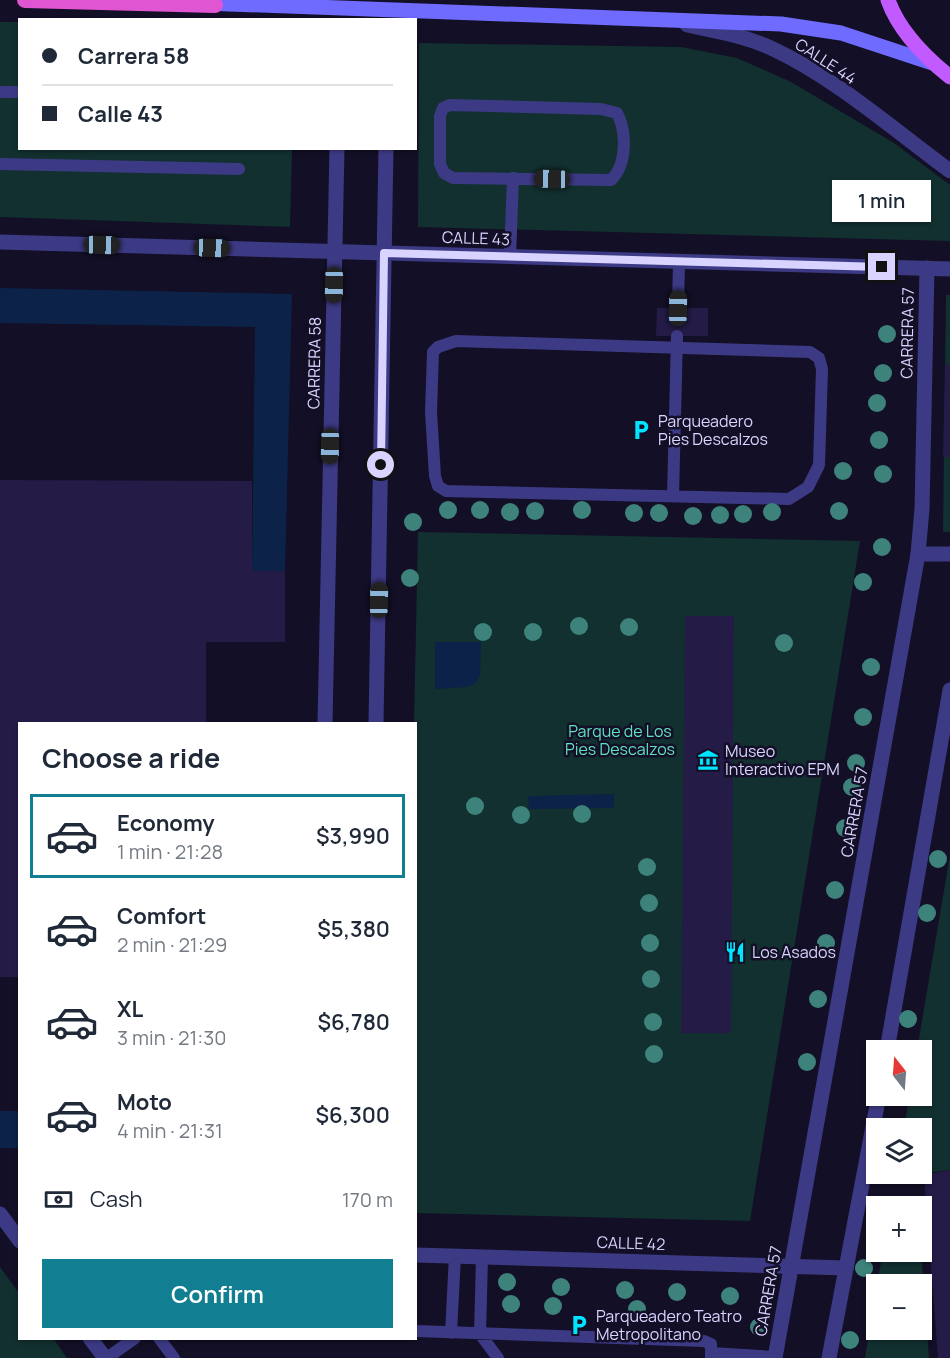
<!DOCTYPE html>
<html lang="en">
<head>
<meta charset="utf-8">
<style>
  :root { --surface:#fff; --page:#f2f2f3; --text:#1f2937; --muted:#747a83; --line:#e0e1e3; --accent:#117e91 }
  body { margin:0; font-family:Manrope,sans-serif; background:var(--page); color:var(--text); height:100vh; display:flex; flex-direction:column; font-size:22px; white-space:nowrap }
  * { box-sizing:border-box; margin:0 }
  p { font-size:20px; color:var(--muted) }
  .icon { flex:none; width:33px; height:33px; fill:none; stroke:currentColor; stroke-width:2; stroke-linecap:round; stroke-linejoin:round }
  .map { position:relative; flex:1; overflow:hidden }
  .side { position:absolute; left:18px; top:722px; width:399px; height:618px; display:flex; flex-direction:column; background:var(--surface); border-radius:0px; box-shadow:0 2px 4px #0004 }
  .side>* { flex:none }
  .hud { position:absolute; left:18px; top:18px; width:399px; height:132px; border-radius:0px; box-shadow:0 2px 4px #0004; display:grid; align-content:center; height:132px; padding:0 24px; background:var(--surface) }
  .needle { width:39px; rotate:343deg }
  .buttons { position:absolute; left:866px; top:1040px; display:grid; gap:12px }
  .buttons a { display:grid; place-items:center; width:66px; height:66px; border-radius:0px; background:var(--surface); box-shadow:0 2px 4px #0004; font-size:30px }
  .end { position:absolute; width:27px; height:27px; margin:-14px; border:8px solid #d9d4ff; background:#111; box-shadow:0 0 0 3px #111 }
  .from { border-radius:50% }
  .bubble { position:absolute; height:42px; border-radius:0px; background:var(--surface); box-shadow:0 2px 4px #0004; font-size:20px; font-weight:600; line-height:42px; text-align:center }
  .car { position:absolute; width:18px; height:36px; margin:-18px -9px; border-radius:8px; box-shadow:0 0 4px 2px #0007; background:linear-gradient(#222 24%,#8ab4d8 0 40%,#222 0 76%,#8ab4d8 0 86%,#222 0) }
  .hud b { display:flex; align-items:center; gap:21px; height:57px; font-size:22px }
  .hud b+b { border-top:2px solid var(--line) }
  .hud i { width:15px; height:15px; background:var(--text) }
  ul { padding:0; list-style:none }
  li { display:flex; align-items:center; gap:18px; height:84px; margin:0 12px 9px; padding:0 12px; border:3px solid transparent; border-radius:0px }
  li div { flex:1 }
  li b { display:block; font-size:22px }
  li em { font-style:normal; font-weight:600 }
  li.current { border-color:var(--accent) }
  li>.icon { width:54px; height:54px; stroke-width:1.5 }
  h2 { padding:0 24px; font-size:27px; line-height:72px }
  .pay { display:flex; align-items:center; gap:15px; height:66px; padding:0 24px; font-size:22px }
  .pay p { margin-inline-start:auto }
  .action { display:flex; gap:12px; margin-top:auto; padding:12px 24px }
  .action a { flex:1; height:69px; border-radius:0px; background:var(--accent); color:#fff; font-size:24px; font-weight:600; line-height:69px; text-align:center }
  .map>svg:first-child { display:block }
  .green { fill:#12302f }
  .water { fill:#0c2248 }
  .building { fill:#241b47 }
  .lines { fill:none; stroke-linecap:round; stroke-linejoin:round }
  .service { stroke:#3d3a85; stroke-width:12 }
  .minor { stroke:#3d3a85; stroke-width:15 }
  .tertiary { stroke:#3d3a85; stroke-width:15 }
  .secondary { stroke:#6f6bff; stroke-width:15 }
  .primary { stroke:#c25bff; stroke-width:15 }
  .trunk { stroke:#e055d1; stroke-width:16 }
  .tree { fill:#3d827b }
  .route { stroke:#d9d4ff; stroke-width:8 }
  .labels { text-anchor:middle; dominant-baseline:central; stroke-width:5; stroke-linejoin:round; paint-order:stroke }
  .street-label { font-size:16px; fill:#d9d4ff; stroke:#130f26 }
  .poi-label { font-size:16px; fill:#d9d4ff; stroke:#130f26; text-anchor:start }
  .park-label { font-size:16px; fill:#5fe0c0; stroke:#130f26 }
</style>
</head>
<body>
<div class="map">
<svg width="950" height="1358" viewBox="0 0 950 1358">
  <rect width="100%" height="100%" fill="#130f26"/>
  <path class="green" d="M0 22H19L20 148 292 149 290 227 0 217Z
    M419 43 681 47 737 58 791 82 894 143 950 185V241L418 227Z
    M946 295H950V532H943Z
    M418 532 860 541 750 1221 416 1213 414 723Z
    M950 855V1170L896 1177 897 1173H921V1128H904L910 1095H921V1050H917Z
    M883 1251H921L929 1358H865L876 1292V1329H921V1284H877Z
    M0 1267 19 1293 20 1338H53L67 1358H0Z"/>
  <path class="water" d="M0 288 292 294 285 571H252L255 327 0 323Z
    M435 642H481L480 674 477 682 468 687 435 689Z
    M614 794V808L529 809 528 796Z
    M0 1111H19V1148H0Z"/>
  <path class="building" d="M657 308H708V336H656Z
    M945 365H950V457H943Z
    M0 480 252 481V571H285V642H206V723H20V977H0Z
    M685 616H734L731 1033H681Z
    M950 1170V1358H938L924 1175Z"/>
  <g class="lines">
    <path class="service" d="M0 92H20
      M450 105 601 109 617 113C627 132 627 165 611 180L453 178 444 173 440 164V116L443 108Z
      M0 164 239 169
      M510 257 513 178
      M678 308 679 262
      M456 341 810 352 819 358 822 369 819 465 808 487 789 499 446 491 438 486 435 476 431 412 433 352 438 347Z
      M673 496 677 336
      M482 1257 480 1334 498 1358
      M416 1331 704 1341 711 1344V1358
      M451 1333 455 1256
      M159 1338 174 1358
      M711 1353 775 1357
      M107 1358 135 1338"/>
    <path class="minor" d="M918 554 922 509 927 268
      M325 723 337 148
      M376 723 386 148
      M416 1255 846 1268"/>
    <path class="tertiary" d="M687 25C716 31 745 36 771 48 834 77 894 130 950 171
      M0 242 950 269
      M887 1050 950 690
      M0 1214 20 1241
      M90 1338 105 1358
      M775 1358 918 554H950
      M829 1358 879 1095"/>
    <path class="secondary" d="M203 3 781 24 841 33 932 63"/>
    <path class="primary" d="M888 0C899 31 925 57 950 77"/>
    <path class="trunk" d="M25 0 215 5"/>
  </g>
  <g class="tree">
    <circle cx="887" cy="334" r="9"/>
    <circle cx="883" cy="373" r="9"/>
    <circle cx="877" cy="403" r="9"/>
    <circle cx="879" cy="440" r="9"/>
    <circle cx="843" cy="471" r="9"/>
    <circle cx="883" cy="474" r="9"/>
    <circle cx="448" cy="510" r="9"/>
    <circle cx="480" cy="510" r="9"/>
    <circle cx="582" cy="510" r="9"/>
    <circle cx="535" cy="511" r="9"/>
    <circle cx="839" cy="511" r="9"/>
    <circle cx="510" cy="512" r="9"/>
    <circle cx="772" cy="512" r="9"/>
    <circle cx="634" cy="513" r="9"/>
    <circle cx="659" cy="513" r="9"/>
    <circle cx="743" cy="514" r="9"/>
    <circle cx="720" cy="515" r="9"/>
    <circle cx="693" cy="516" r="9"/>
    <circle cx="413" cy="522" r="9"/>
    <circle cx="882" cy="547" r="9"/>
    <circle cx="410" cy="578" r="9"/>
    <circle cx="863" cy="582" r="9"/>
    <circle cx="579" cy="626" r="9"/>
    <circle cx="629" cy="627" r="9"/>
    <circle cx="483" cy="632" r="9"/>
    <circle cx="533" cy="632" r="9"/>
    <circle cx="784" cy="643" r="9"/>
    <circle cx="871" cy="667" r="9"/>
    <circle cx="863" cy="717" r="9"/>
    <circle cx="856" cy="763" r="9"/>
    <circle cx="852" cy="787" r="9"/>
    <circle cx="475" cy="806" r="9"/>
    <circle cx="582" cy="814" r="9"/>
    <circle cx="521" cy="815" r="9"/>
    <circle cx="845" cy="828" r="9"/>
    <circle cx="938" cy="859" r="9"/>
    <circle cx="647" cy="867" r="9"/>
    <circle cx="835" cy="890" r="9"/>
    <circle cx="649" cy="903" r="9"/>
    <circle cx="927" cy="913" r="9"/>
    <circle cx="650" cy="943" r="9"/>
    <circle cx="826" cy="943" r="9"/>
    <circle cx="651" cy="979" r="9"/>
    <circle cx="818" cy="999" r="9"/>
    <circle cx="908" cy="1019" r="9"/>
    <circle cx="653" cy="1022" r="9"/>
    <circle cx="654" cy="1054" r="9"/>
    <circle cx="807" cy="1062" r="9"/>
    <circle cx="864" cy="1268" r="9"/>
    <circle cx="507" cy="1282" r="9"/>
    <circle cx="561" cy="1287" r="9"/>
    <circle cx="625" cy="1290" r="9"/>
    <circle cx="677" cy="1292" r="9"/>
    <circle cx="730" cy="1296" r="9"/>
    <circle cx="511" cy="1304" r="9"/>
    <circle cx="553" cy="1306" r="9"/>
    <circle cx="637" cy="1309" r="9"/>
    <circle cx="759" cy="1327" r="9"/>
    <circle cx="850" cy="1340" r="9"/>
  </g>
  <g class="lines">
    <path class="route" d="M381 465 384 253 882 267"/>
  </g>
  <defs>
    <g id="parking-bare" transform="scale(1.62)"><path d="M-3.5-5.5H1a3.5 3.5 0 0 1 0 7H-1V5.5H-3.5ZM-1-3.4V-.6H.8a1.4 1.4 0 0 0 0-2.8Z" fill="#00e5ff" stroke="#130f26" stroke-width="2.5" paint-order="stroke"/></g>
    <g id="museum-bare" transform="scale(1.62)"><path d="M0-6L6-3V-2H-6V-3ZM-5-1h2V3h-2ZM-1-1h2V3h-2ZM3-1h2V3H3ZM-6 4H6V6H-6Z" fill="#00e5ff" stroke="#130f26" stroke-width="2.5" paint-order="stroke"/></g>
    <g id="restaurant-bare" transform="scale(1.62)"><path d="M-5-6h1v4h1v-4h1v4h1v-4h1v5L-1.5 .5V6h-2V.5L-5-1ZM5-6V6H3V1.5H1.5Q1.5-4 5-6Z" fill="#00e5ff" stroke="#130f26" stroke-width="2.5" paint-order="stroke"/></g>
  </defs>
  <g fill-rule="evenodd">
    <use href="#parking-bare" x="641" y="430"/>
    <use href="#museum-bare" x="708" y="760"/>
    <use href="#restaurant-bare" x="735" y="952"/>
    <use href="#parking-bare" x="579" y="1325"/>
  </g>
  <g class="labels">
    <g class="street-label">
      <text transform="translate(826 61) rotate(33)">CALLE 44</text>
      <text transform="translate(476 238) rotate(2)">CALLE 43</text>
      <text transform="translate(907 333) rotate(-89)">CARRERA 57</text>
      <text transform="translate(314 363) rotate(-89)">CARRERA 58</text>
      <text transform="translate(854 812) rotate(-80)">CARRERA 57</text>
      <text transform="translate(631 1243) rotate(2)">CALLE 42</text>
      <text transform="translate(768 1291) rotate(-80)">CARRERA 57</text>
    </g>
    <g class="poi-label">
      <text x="658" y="421">Parqueadero<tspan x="658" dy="18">Pies Descalzos</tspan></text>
      <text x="725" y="751">Museo<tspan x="725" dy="18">Interactivo EPM</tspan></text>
      <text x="752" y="952">Los Asados</text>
      <text x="596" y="1316">Parqueadero Teatro<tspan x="596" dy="18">Metropolitano</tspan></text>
    </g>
    <g class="park-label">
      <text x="620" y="731">Parque de Los<tspan x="620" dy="18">Pies Descalzos</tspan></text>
    </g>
  </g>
</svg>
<div class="buttons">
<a><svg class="needle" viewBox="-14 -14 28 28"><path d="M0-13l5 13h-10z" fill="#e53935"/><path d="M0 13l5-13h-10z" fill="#747a83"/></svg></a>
<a><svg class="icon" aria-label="layers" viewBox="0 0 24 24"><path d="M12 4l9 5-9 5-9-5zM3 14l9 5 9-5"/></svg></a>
<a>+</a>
<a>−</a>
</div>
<i class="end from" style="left:381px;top:465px"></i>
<i class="end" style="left:882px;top:267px"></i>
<div class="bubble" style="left:832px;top:180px;width:99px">1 min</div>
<i class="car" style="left:552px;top:179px;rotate:271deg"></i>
<i class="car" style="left:102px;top:245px;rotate:91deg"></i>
<i class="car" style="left:212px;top:248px;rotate:92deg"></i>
<i class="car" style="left:334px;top:285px;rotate:181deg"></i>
<i class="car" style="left:678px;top:308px;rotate:1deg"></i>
<i class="car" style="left:330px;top:446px;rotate:181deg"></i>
<i class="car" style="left:379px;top:600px;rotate:1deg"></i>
<div class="hud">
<b><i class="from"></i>Carrera 58</b>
<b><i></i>Calle 43</b>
</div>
<section class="side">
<h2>Choose a ride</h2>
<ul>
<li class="current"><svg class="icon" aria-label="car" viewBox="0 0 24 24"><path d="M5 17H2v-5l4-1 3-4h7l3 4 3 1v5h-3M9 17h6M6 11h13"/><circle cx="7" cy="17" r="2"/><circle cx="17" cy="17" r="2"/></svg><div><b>Economy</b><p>1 min · 21:28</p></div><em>$3,990</em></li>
<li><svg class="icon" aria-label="car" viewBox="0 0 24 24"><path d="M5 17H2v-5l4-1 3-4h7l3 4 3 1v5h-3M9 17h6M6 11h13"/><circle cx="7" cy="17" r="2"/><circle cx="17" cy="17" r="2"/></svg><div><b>Comfort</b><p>2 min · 21:29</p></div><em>$5,380</em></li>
<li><svg class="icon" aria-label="car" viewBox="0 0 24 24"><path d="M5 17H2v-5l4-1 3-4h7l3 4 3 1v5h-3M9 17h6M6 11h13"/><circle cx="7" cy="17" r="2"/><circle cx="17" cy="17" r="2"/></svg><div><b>XL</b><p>3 min · 21:30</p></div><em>$6,780</em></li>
<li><svg class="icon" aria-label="car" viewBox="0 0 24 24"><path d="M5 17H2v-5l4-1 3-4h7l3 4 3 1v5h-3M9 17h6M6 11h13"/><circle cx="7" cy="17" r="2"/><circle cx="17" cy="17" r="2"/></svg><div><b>Moto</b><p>4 min · 21:31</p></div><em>$6,300</em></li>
</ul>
<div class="pay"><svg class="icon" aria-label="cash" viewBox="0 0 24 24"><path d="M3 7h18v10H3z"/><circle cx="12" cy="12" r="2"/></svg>Cash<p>170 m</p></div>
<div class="action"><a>Confirm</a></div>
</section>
</div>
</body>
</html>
